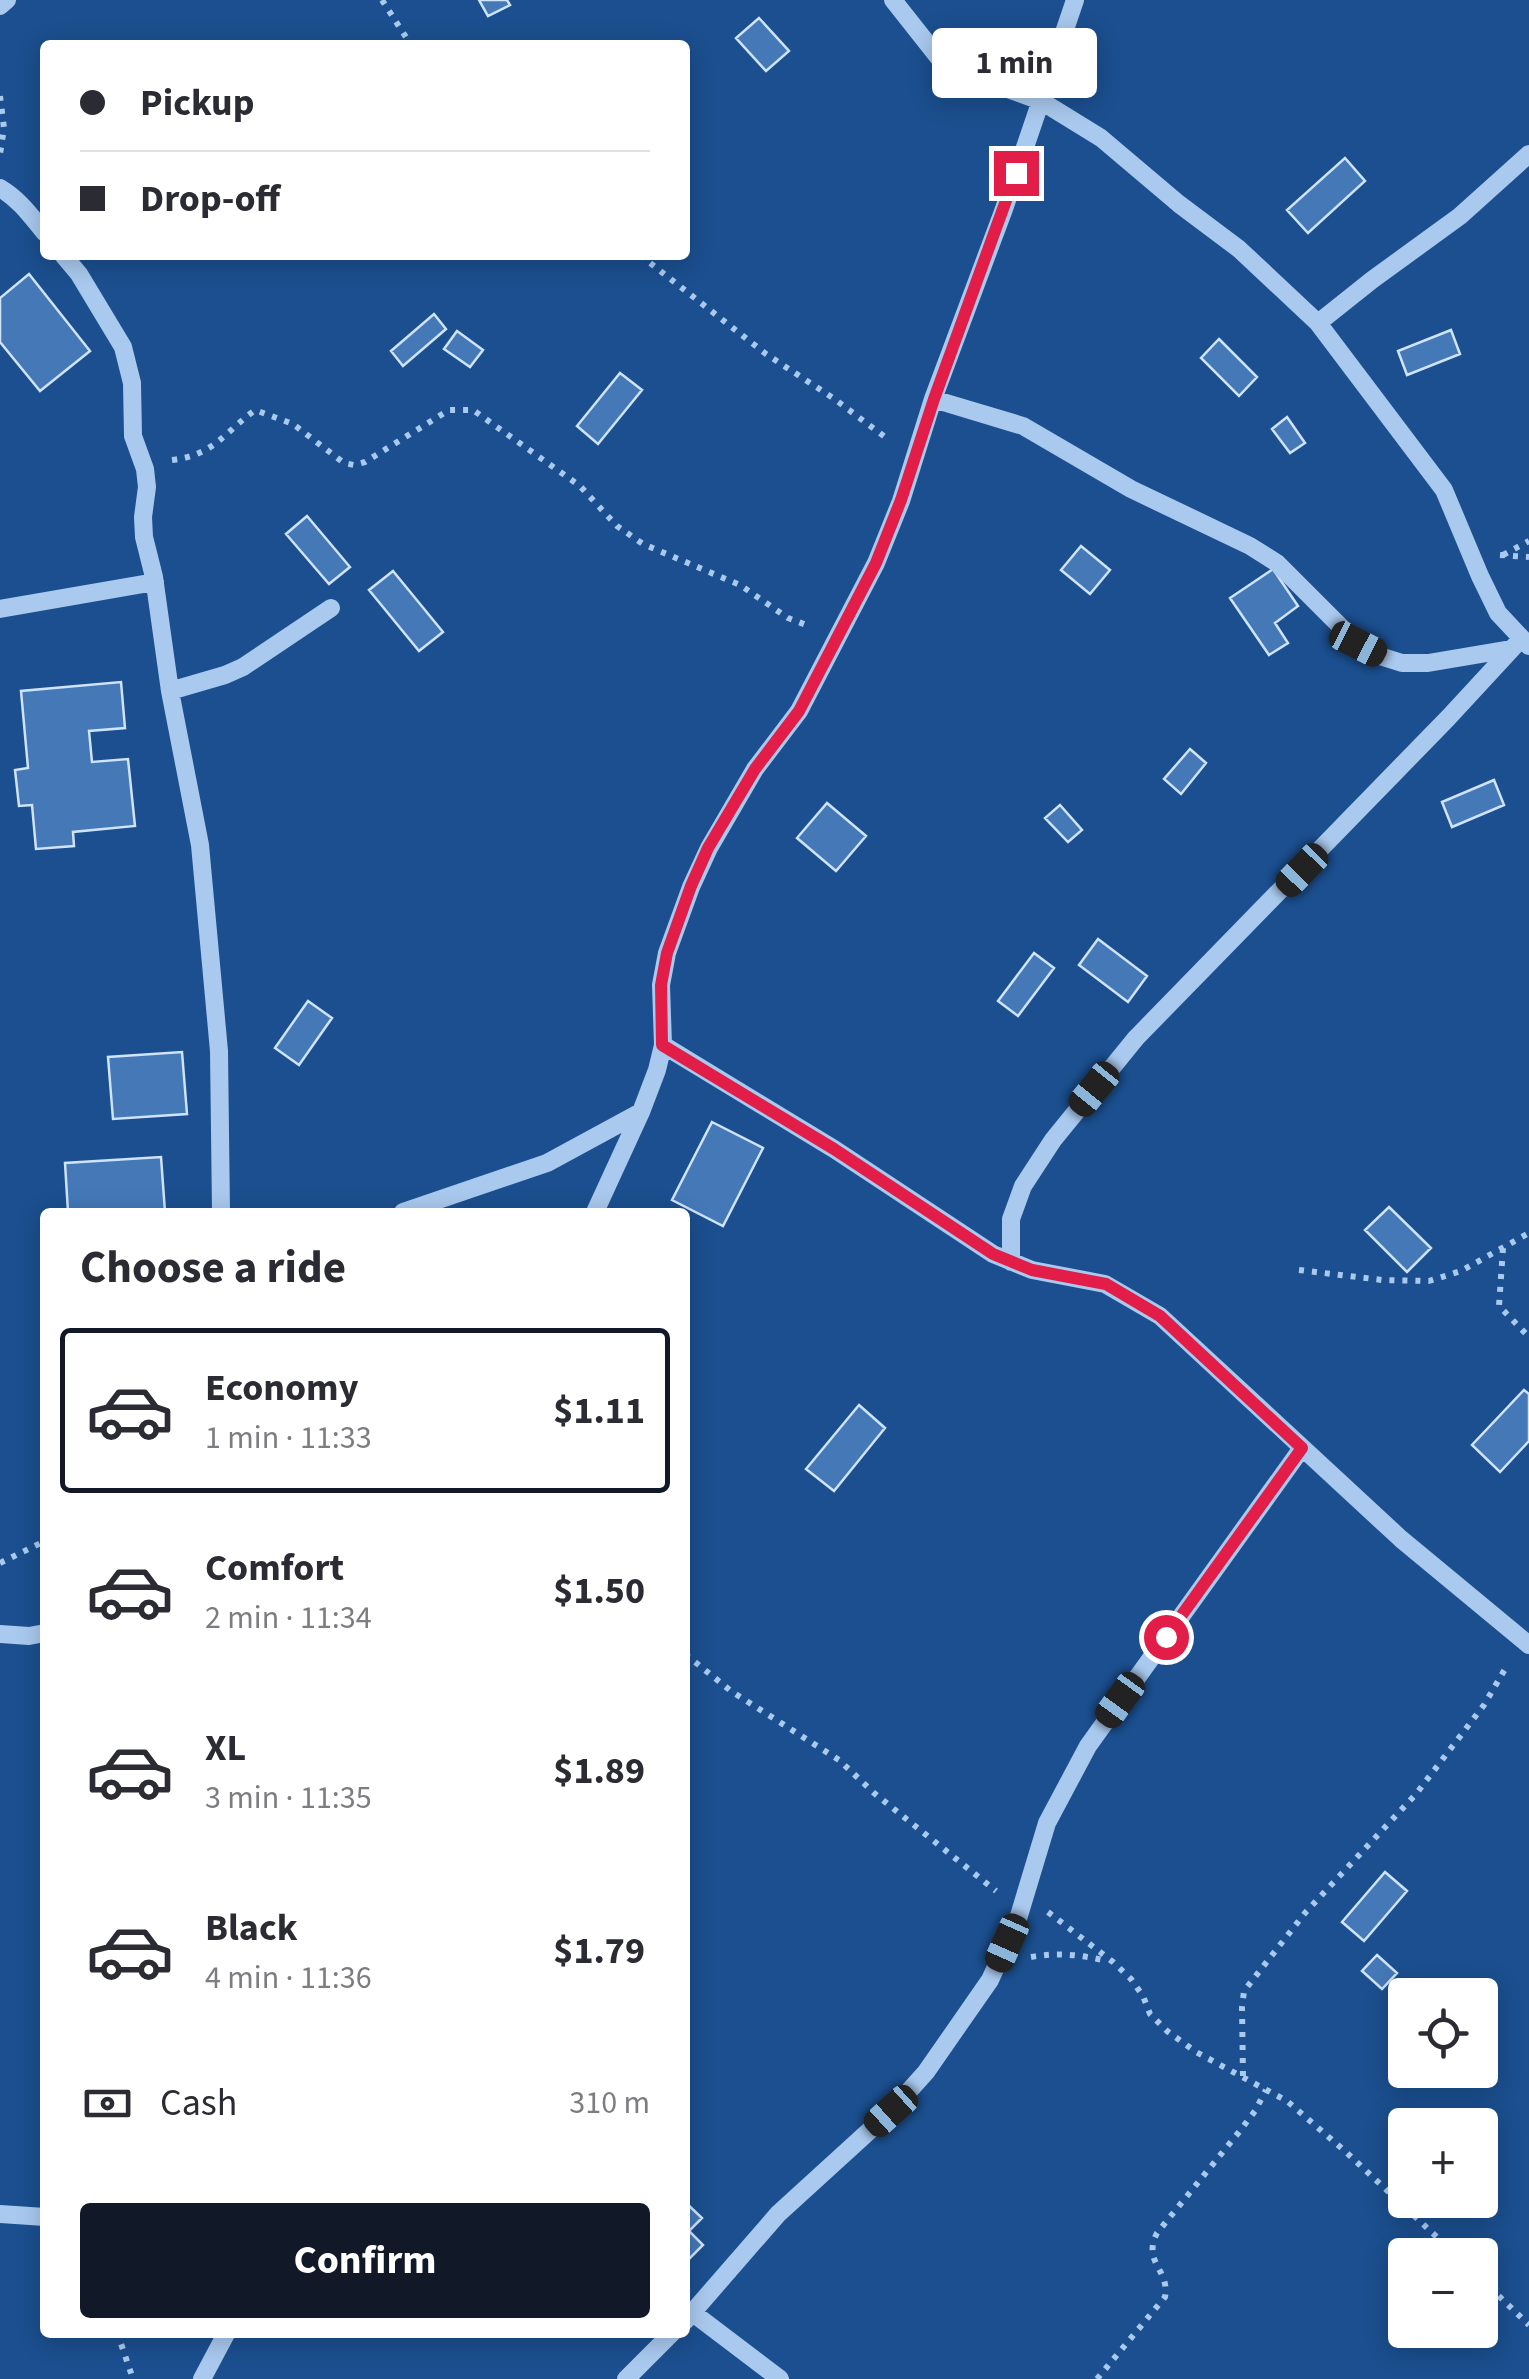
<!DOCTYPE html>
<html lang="en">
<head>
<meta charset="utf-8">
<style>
  :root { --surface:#fff; --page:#f2f2f3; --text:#2b2b33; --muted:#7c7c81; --line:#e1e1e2; --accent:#111827 }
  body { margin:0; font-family:"Source Sans 3",sans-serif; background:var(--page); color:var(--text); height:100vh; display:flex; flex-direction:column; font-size:38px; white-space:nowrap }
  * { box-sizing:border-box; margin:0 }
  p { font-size:32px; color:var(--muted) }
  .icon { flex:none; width:55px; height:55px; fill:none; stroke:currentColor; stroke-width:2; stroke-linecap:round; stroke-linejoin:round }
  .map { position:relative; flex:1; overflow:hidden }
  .sheet { position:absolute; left:40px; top:1208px; width:650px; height:1130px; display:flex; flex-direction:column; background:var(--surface); border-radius:10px; box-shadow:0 5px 25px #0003 }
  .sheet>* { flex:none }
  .banner { position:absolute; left:40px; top:40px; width:650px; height:220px; border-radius:10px; box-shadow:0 5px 25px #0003; display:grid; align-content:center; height:220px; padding:0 40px; background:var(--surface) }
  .buttons { position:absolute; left:1388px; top:1978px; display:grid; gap:20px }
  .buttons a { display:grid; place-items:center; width:110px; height:110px; border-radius:10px; background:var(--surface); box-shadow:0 5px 25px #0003; font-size:50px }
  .end { position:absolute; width:45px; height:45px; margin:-22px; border:12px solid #e11d48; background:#fff; box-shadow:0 0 0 5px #fff }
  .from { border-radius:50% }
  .bubble { position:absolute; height:70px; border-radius:10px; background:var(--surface); box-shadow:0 5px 25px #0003; font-size:32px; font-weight:700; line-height:70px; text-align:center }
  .car { position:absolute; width:30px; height:60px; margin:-30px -15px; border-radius:12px; box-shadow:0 0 8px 2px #0007; background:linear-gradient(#222 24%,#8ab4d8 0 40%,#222 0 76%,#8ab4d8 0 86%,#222 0) }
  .banner b { display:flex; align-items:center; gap:35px; height:95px; font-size:38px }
  .banner b+b { border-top:2px solid var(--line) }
  .banner i { width:25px; height:25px; background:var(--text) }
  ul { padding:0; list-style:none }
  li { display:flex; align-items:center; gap:30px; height:165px; margin:0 20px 15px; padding:0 20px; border:5px solid transparent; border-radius:10px }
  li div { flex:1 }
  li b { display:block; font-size:38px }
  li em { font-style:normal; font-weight:700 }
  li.selected { border-color:var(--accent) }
  li>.icon { width:90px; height:90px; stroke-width:1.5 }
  h2 { padding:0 40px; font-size:45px; line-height:120px }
  .pay { display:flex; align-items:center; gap:25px; height:110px; padding:0 40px; font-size:38px }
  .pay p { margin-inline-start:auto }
  .action { display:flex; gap:20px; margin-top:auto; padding:20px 40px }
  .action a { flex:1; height:115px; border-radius:10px; background:var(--accent); color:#fff; font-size:40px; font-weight:700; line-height:115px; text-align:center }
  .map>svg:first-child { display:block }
  .building { fill:#4478b7; stroke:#cfe3fa; stroke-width:2.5 }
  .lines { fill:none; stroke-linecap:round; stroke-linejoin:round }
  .path { stroke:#a9c9ee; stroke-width:6; stroke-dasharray:5 8; stroke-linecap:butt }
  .minor { stroke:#a9c9ee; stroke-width:18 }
  .route { stroke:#e11d48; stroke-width:12 }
</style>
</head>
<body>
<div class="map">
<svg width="1529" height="2379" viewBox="0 0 1529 2379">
  <rect width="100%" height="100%" fill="#1b4f8f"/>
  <path class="building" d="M479 0H507L510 5 488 16Z
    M759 18 789 51 766 71 736 38Z
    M1345 158 1365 181 1308 233 1287 210Z
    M29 274 90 351 40 391 0 342V298Z
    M434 314 446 329 403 366 391 351Z
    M1451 330 1460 354 1407 375 1398 351Z
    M457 331 483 350 470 367 444 349Z
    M1219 339 1257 377 1239 396 1201 358Z
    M620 373 642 390 598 444 577 426Z
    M1287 417 1305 443 1290 453 1272 429Z
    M307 516 350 567 329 584 286 534Z
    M1081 546 1110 570 1090 594 1061 570Z
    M1273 569 1298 606 1275 623 1288 643 1269 655 1230 598Z
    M393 571 443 632 419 651 369 590Z
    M121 682 125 728 89 731 92 762 128 759 135 826 73 832 74 846 36 849 32 805 19 806 15 770 28 768 21 691Z
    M1190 749 1206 763 1181 794 1164 779Z
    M1494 780 1504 805 1452 827 1442 802Z
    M827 803 866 836 836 871 797 838Z
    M1060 805 1082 830 1068 842 1045 818Z
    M1098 939 1147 976 1128 1002 1079 965Z
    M1034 953 1054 968 1018 1016 998 1001Z
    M308 1001 332 1018 299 1065 275 1048Z
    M182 1052 187 1114 113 1119 108 1057Z
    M712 1122 763 1148 723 1226 672 1200Z
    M161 1157 165 1212H68L65 1163Z
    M1389 1207 1431 1248 1407 1272 1365 1230Z
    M1524 1390 1529 1394V1441L1500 1472 1472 1445Z
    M859 1405 885 1428 834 1491 806 1469Z
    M1385 1872 1407 1891 1364 1941 1342 1922Z
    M1377 1955 1397 1973 1382 1989 1362 1971Z
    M685 2202 702 2218 689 2231 703 2245 686 2262Z"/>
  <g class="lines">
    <path class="path" d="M382 0 411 45
      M0 96 4 128 0 154
      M640 255 766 354 833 398 889 440
      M172 460C214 455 224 433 255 410L293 424 344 463 354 465 365 462 449 410H473L580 486 617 526 643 544 740 585 788 618 809 626
      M1500 555 1529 557
      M1503 555 1529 541
      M1503 1248 1499 1306 1529 1337
      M1299 1270 1382 1280 1429 1281 1461 1271 1529 1233
      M0 1563 45 1541
      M685 1654 731 1691 839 1760 874 1793 996 1891
      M1048 1912 1113 1962 1131 1979 1143 1996 1150 2014 1167 2031 1196 2052 1287 2101 1346 2152 1456 2255
      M1031 1957C1058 1952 1081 1955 1107 1961
      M1243 2076 1242 2007 1244 1991 1305 1913 1416 1794 1484 1705 1508 1664
      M1480 2278 1529 2325
      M117 2332 133 2379
      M1097 2379 1165 2297C1170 2269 1142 2263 1157 2233L1239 2132 1255 2111 1266 2090"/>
    <path class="minor" d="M893 0 942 62 950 68 1041 101 1101 138 1179 204 1239 249 1318 323 1444 490 1480 576 1498 613 1529 646
      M0 6 7 0
      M0 188C19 199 31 216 45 233
      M63 255 79 274 123 347 132 383 133 436 145 469 147 487 143 517 144 537 154 577 170 691 200 845 219 1051 221 1212
      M1318 323 1372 280 1460 216 1529 154
      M933 399 1023 426 1131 489 1250 546 1277 563 1358 644 1383 657 1402 663H1428L1511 649
      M0 609 155 582
      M170 691 225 675 243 667 331 608
      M663 1045 834 1149 993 1254 1032 1270 1105 1284 1160 1316 1401 1539 1529 1645
      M403 1212 547 1163 641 1112
      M595 1212 641 1112 657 1070 663 1045 661 985 667 953 691 887 709 848 755 769 799 711 876 563 901 501 933 399 1004 209 1075 0
      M1011 1262V1219L1023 1186 1053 1140 1136 1038 1448 718 1521 639
      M0 1634 29 1636 45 1633
      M0 2214 45 2217
      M693 2313 780 2379
      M685 2321 778 2214 891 2111 926 2072 990 1980 1018 1919 1047 1823 1088 1746 1302 1448
      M202 2379 227 2332
      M626 2379 673 2332"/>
  </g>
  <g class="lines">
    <path class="route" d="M1016 173 934 399 901 500 876 563 799 711 755 769 708 848 691 886 667 953 661 985 662 1045 834 1149 993 1254 1032 1270 1106 1284 1160 1316 1302 1448 1166 1637"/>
  </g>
</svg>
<div class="buttons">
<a><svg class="icon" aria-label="locate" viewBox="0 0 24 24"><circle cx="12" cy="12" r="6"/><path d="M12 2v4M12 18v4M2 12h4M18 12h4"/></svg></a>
<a>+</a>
<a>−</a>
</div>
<i class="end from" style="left:1166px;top:1637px"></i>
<i class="end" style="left:1016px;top:173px"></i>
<div class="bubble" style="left:932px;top:28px;width:165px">1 min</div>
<i class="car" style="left:1358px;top:644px;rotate:117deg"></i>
<i class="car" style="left:1302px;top:870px;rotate:224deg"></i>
<i class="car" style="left:1094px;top:1089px;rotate:219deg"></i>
<i class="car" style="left:1120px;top:1700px;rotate:216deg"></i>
<i class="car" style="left:1007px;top:1943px;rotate:204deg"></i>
<i class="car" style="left:891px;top:2111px;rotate:228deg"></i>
<div class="banner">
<b><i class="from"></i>Pickup</b>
<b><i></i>Drop-off</b>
</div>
<section class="sheet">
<h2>Choose a ride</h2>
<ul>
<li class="selected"><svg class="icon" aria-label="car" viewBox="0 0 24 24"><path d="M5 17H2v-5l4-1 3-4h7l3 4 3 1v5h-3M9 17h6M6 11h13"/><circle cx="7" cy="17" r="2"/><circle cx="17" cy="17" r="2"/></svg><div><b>Economy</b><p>1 min · 11:33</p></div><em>$1.11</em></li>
<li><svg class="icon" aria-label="car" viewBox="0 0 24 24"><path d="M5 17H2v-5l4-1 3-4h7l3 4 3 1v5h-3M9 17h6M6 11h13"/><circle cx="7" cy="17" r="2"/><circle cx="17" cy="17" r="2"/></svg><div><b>Comfort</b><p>2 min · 11:34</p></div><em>$1.50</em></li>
<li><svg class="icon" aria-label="car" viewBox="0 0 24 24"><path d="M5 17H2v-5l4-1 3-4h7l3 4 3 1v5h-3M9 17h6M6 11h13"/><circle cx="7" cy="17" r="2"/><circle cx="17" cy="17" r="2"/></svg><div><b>XL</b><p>3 min · 11:35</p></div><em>$1.89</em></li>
<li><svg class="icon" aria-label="car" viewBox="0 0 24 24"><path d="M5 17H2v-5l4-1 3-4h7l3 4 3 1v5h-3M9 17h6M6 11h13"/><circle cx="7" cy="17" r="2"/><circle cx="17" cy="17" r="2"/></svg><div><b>Black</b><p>4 min · 11:36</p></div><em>$1.79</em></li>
</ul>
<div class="pay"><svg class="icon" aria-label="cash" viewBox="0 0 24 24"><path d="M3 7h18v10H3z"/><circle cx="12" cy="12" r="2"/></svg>Cash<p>310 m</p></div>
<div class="action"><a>Confirm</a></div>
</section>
</div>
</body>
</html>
